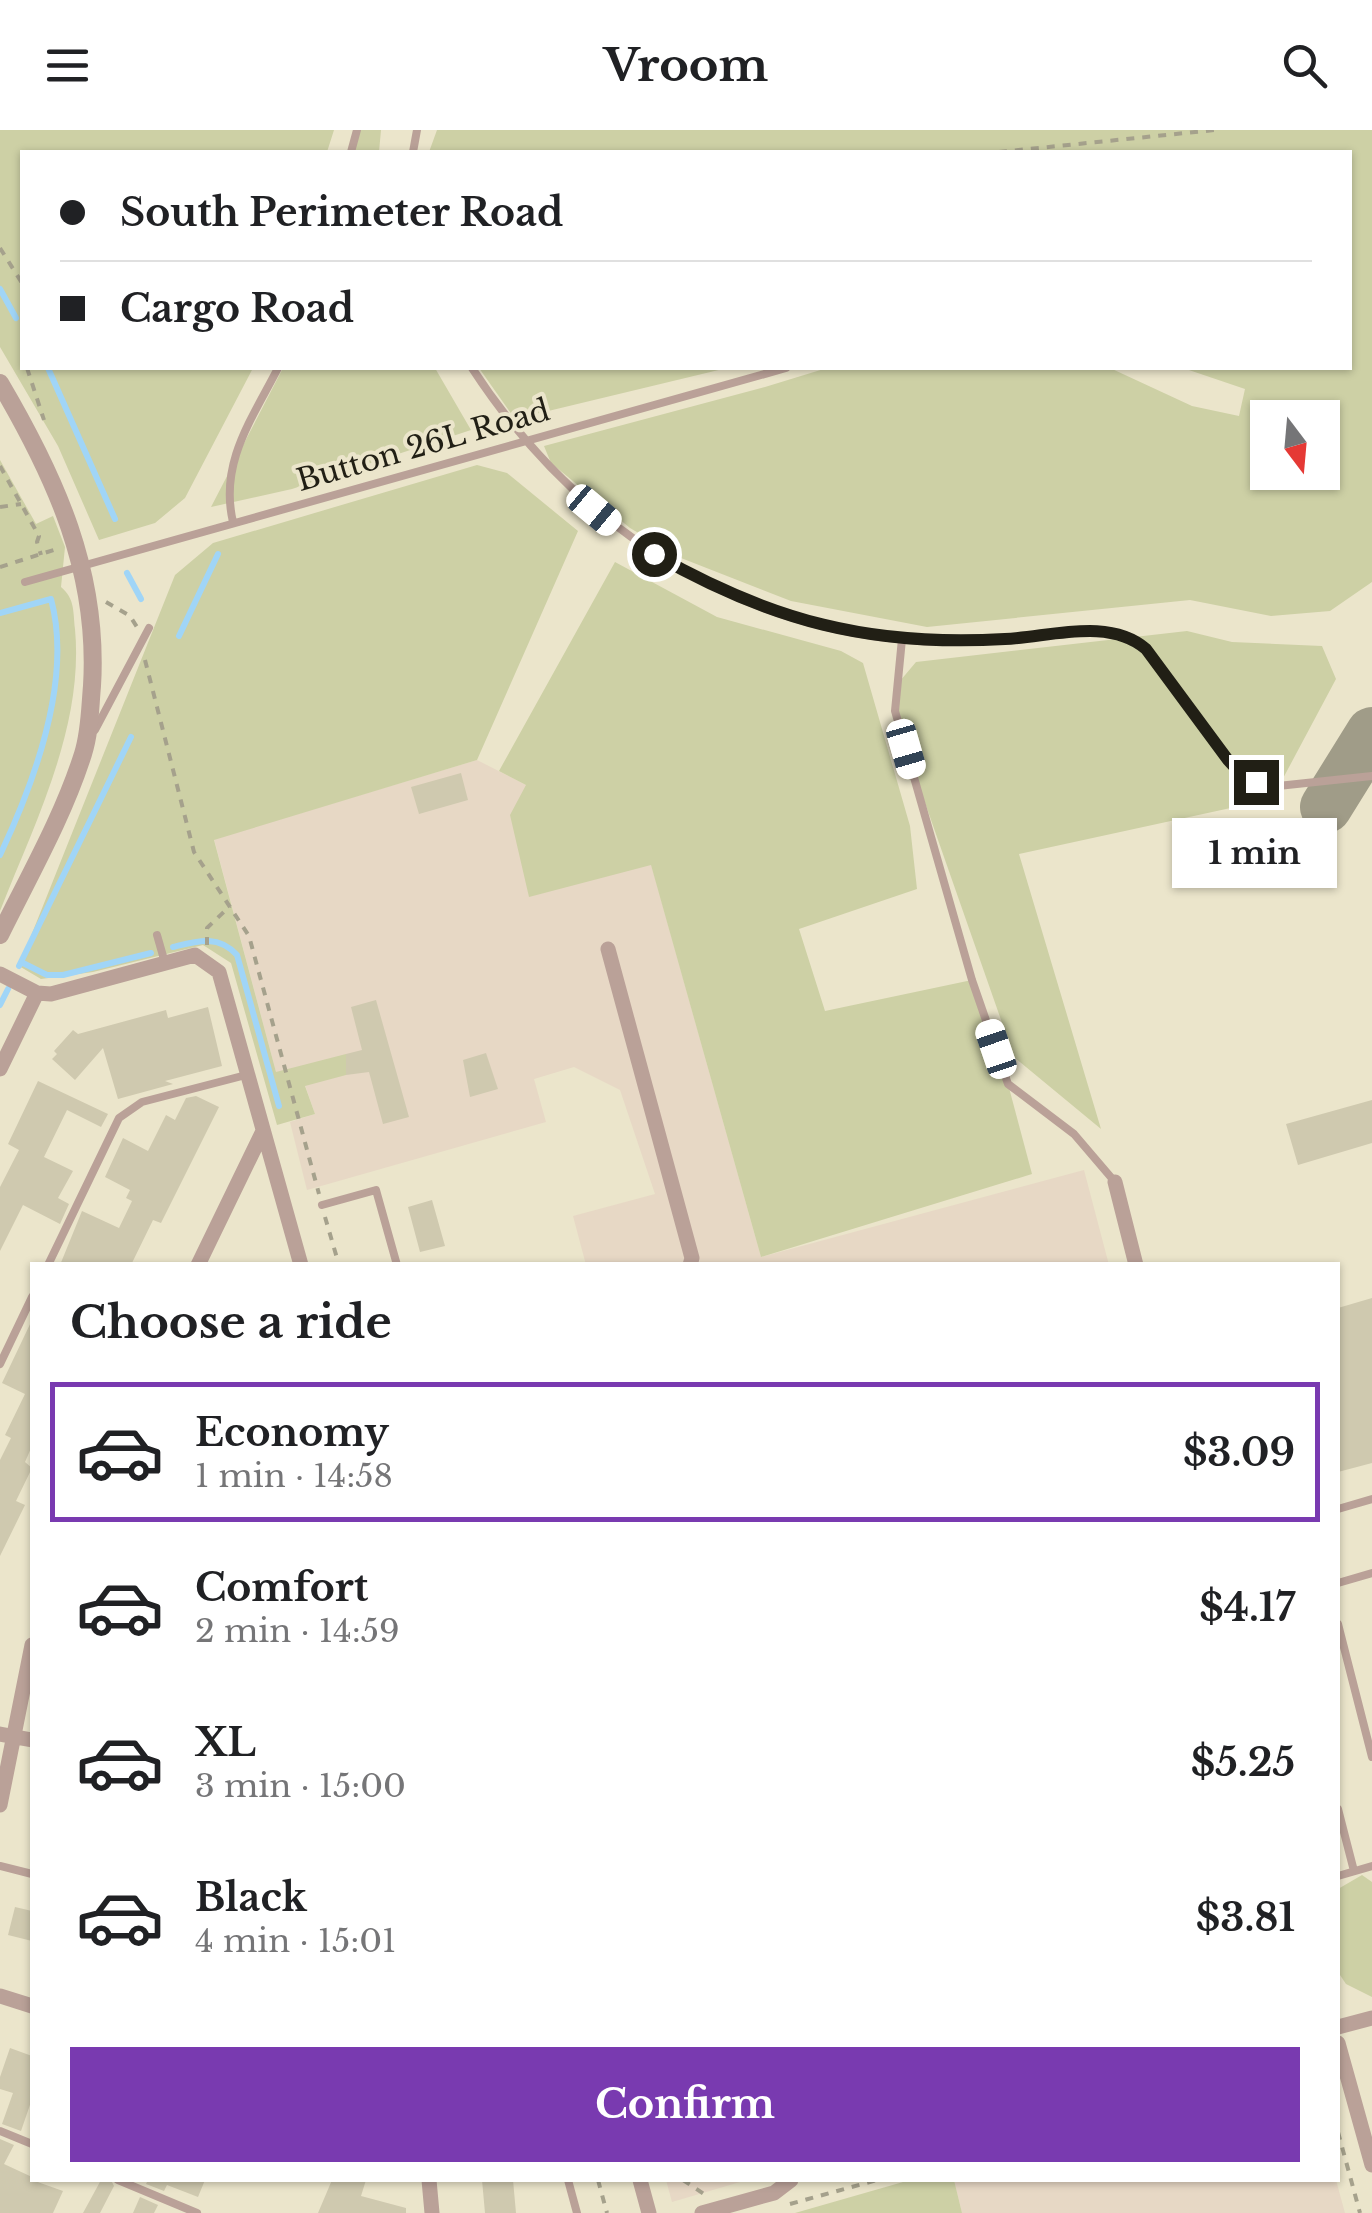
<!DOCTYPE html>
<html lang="en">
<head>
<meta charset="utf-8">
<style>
  :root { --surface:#fff; --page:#f2f2f2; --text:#202124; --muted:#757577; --line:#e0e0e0; --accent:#793ab0 }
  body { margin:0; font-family:"Libre Baskerville",serif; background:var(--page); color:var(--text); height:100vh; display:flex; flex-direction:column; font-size:38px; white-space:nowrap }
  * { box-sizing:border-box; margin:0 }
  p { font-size:32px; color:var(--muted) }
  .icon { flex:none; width:55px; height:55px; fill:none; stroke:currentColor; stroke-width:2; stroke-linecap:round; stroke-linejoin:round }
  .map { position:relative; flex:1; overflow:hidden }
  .drawer { position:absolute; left:30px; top:1132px; width:1310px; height:920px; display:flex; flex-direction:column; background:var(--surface); border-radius:0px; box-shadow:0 2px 8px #0004 }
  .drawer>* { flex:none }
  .guide { position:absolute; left:20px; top:20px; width:1332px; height:220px; border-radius:0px; box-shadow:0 2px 8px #0004; display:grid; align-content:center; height:220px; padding:0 40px; background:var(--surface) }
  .needle { width:65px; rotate:164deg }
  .buttons { position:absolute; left:1250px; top:270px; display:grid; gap:20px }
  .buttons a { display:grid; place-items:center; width:90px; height:90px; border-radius:0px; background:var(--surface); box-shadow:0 2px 8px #0004; font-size:50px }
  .end { position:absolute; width:45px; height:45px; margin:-22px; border:12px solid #211f15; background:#fff; box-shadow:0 0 0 5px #fff }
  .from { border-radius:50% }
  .bubble { position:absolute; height:70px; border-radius:0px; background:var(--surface); box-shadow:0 2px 8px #0004; font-size:32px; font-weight:700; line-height:70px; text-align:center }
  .car { position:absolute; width:30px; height:60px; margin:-30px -15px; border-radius:12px; box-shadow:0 0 8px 2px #0007; background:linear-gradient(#fff 24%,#345 0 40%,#fff 0 76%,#345 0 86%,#fff 0) }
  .guide b { display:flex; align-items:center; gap:35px; height:95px; font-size:38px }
  .guide b+b { border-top:2px solid var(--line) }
  .guide i { width:25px; height:25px; background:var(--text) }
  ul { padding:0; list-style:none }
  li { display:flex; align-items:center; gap:30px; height:140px; margin:0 20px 15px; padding:0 20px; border:5px solid transparent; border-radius:0px }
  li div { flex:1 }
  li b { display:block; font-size:38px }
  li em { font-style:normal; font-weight:700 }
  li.active { border-color:var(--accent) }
  li>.icon { width:90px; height:90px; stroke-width:1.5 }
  h2 { padding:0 40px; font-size:45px; line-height:120px }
  .button { display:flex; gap:20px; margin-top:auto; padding:20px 40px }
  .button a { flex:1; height:115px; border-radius:0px; background:var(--accent); color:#fff; font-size:40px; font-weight:700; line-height:115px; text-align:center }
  header { display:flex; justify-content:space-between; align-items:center; height:130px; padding:0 40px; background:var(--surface); font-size:45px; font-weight:700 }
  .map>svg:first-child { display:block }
  .industrial { fill:#e7d8c5 }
  .green { fill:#cdd0a5; fill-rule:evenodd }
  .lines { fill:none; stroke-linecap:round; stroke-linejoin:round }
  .stream { stroke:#a0d5f7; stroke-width:6 }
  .taxiway { stroke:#a09c88; stroke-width:52 }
  .building { fill:#cfc9af }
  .path { stroke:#a5a18c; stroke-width:4; stroke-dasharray:8 8; stroke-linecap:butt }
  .service { stroke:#baa198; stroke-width:8 }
  .minor { stroke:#baa198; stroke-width:15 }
  .tertiary { stroke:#baa198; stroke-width:18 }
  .route { stroke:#211f15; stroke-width:12 }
  .labels { text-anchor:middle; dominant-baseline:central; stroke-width:8; stroke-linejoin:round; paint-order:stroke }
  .street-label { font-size:30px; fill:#211f15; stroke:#ebe5cb }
</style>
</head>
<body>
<header><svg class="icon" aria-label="menu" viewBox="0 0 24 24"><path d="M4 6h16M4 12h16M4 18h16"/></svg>Vroom<svg class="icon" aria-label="search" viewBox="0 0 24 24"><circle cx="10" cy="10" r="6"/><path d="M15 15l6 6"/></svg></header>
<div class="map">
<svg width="1372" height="2083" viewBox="0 0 1372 2083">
  <rect width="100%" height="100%" fill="#ebe5cb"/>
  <path class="industrial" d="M477 630 526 655 651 734 761 1127 1084 1040 1109 1135H586L573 1086 655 1064 620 960 574 937 534 949 546 992 307 1060 290 992 315 984 305 955 341 945 276 942 214 709Z
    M666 2050H747L672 2072Z
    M954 2050H1336L1345 2083H962Z"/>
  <path class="green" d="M0 0H334L327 22H22V238H253L185 368 155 393 99 410 58 316 0 217Z
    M359 0H381L379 22H354Z
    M437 0H1372V452L1330 481 1271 486 1190 470 927 497 791 471 681 428 630 398 551 333 544 316 765 257 827 238H1110L1192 276 1239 286 1245 259 1183 238H1350V22H429ZM1268 288H1322V342H1268Z
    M283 238H435L471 300 292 359 211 377Z
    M479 238H727L515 289Z
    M0 330 36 394 53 386 65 417 61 457C75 469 73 481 75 499 84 597 35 692 0 781Z
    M477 335 507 343 578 401 477 630 214 710 276 942 346 924V945L305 956 315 984 277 995 231 833 203 815 93 842 41 849 19 836 175 445 213 413Z
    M615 432 717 487 841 521 863 533 910 696 917 759 799 799 825 881 972 850 1008 954 1032 1044 761 1127 651 735 529 767 510 685 526 655 499 641Z
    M1187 501 1232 512 1322 516 1336 549 1272 669 1019 724 1101 999 1014 927 895 587V557L916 532Z
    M1362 1745 1372 1752V1867L1346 1854 1338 1842V1759Z
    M910 2050H954L962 2083H795Z"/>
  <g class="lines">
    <path class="stream" d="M0 159 16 188
      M48 238 115 389
      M127 443 141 469
      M0 483 51 469C73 550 34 653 0 725
      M179 506 218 424
      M173 817C197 811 218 804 237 825L279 976
      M21 832 47 845H63L151 823
      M19 836 131 607
      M0 875 8 859"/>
    <path class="taxiway" d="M1326 677 1372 603"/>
  </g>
  <path class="building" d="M461 643 468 670 419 684 411 657Z
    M376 870 409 987 383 994 369 942 346 945V924L362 920 351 877Z
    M208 877 222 936 165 951 173 954 118 969 103 918 75 950 52 929 57 924 54 921 73 900 78 904 166 880 168 888Z
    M486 923 498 959 470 967 463 930Z
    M38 951 108 984 101 997 67 980 44 1027 73 1041 58 1068 69 1074 60 1094 23 1075 0 1121V1057L19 1020 8 1014Z
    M196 966 219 977 161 1093 153 1090 131 1135H60L82 1081 119 1098 132 1071 126 1068 130 1060 105 1047 123 1008 148 1021 166 985 175 990 186 968Z
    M1372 970V1013L1298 1035 1286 994Z
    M432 1070 445 1116 420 1122 408 1077Z
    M1372 1168V1333L1338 1342V1178Z
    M32 1190V1316L25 1332 32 1338 16 1371 25 1375 0 1426V1330L11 1308 5 1305 25 1264 2 1253Z
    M15 1777 32 1781V1811L8 1805Z
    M10 1918 32 1926V1969L21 2001 2 1994 13 1963 0 1959V1947Z
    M0 2009 14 2015 4 2034 32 2047V2050L63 2061 53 2083H0Z
    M101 2050H111L114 2056 100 2083H83Z
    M148 2050H205L198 2067 167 2055 164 2061 146 2054Z
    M332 2050H366L361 2066 406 2078V2083H318Z
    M482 2050H513L516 2083H485Z
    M140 2067 158 2075 154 2083H133Z"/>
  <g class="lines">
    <path class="path" d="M999 22 1215 0
      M0 118 22 153
      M27 238 44 290
      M0 336 39 406 37 412 41 425
      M0 377 21 374
      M0 437 60 418
      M106 472 130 486 137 497
      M145 530 194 722 249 806 319 1064
      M207 815V798L230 776
      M325 1087 339 1135
      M1338 2002 1360 2083
      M598 2050 607 2083
      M683 2050 704 2064
      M790 2074 877 2050"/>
    <path class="service" d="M351 22 357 0
      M413 22 417 0
      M472 238C579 402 747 509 947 512 1003 513 1059 499 1114 502L1128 506 1145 519 1228 630 1248 648 1278 656 1372 646
      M233 392C219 333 252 289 278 238
      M25 452 786 238
      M902 509 895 581 972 850 1008 954 1074 1004 1115 1052
      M95 600 149 498
      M157 805 165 833
      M322 1075 376 1060 397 1135
      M48 1135 119 988 142 972 246 945
      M0 1234 32 1167
      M1338 1379 1372 1369
      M1338 1453 1372 1443
      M1338 1494 1372 1627
      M1338 1679 1354 1741
      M0 1736 32 1744
      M1338 1746 1372 1736
      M0 2001 32 2014
      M118 2050 197 2083
      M568 2050 577 2083"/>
    <path class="minor" d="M608 819 692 1128 690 1135
      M0 844 37 863 51 864 195 825 219 842 301 1135
      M0 939 37 863
      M1115 1052 1136 1135
      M198 1135 263 1001
      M0 1604 32 1610
      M0 1675 32 1515
      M0 1866 32 1876
      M1338 1897 1372 1888
      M1338 1913 1372 2035
      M429 2050 432 2083
      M640 2050 649 2083
      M702 2083 774 2063 791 2050"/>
    <path class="tertiary" d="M0 253C56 348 99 443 92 556 90 578 90 602 83 624 63 687 29 746 0 805"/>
  </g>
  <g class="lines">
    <path class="route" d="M654 424C771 491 871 517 1005 509 1050 507 1109 487 1146 519L1228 630 1240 643 1256 652"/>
  </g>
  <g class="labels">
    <g class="street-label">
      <text transform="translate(423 315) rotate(-16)">Button 26L Road</text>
    </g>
  </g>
</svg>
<div class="buttons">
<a><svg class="needle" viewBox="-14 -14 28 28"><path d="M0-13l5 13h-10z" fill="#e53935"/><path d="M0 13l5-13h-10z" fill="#757577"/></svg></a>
</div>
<i class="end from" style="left:654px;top:424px"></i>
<i class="end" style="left:1256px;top:652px"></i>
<div class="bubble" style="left:1172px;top:688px;width:165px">1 min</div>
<i class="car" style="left:594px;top:380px;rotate:130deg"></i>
<i class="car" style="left:906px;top:619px;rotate:164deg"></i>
<i class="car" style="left:996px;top:919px;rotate:341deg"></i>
<div class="guide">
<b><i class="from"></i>South Perimeter Road</b>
<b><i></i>Cargo Road</b>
</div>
<section class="drawer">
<h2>Choose a ride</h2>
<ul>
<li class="active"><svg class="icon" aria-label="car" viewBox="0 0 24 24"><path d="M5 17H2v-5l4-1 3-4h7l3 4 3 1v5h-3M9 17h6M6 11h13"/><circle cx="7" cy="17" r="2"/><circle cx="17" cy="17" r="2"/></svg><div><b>Economy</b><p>1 min · 14:58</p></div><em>$3.09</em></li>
<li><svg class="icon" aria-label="car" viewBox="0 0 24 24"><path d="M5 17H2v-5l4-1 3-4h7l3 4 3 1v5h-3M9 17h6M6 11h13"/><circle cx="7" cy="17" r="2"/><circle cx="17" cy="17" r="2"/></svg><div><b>Comfort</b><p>2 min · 14:59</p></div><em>$4.17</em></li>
<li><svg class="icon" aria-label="car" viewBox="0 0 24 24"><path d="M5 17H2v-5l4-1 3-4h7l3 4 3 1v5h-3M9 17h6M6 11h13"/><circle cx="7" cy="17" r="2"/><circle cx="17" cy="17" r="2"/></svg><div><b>XL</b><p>3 min · 15:00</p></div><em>$5.25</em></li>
<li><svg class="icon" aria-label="car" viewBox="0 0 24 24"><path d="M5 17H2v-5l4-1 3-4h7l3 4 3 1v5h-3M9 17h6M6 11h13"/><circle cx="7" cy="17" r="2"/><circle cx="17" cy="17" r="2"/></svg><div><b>Black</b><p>4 min · 15:01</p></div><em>$3.81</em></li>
</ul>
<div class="button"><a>Confirm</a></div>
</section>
</div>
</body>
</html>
